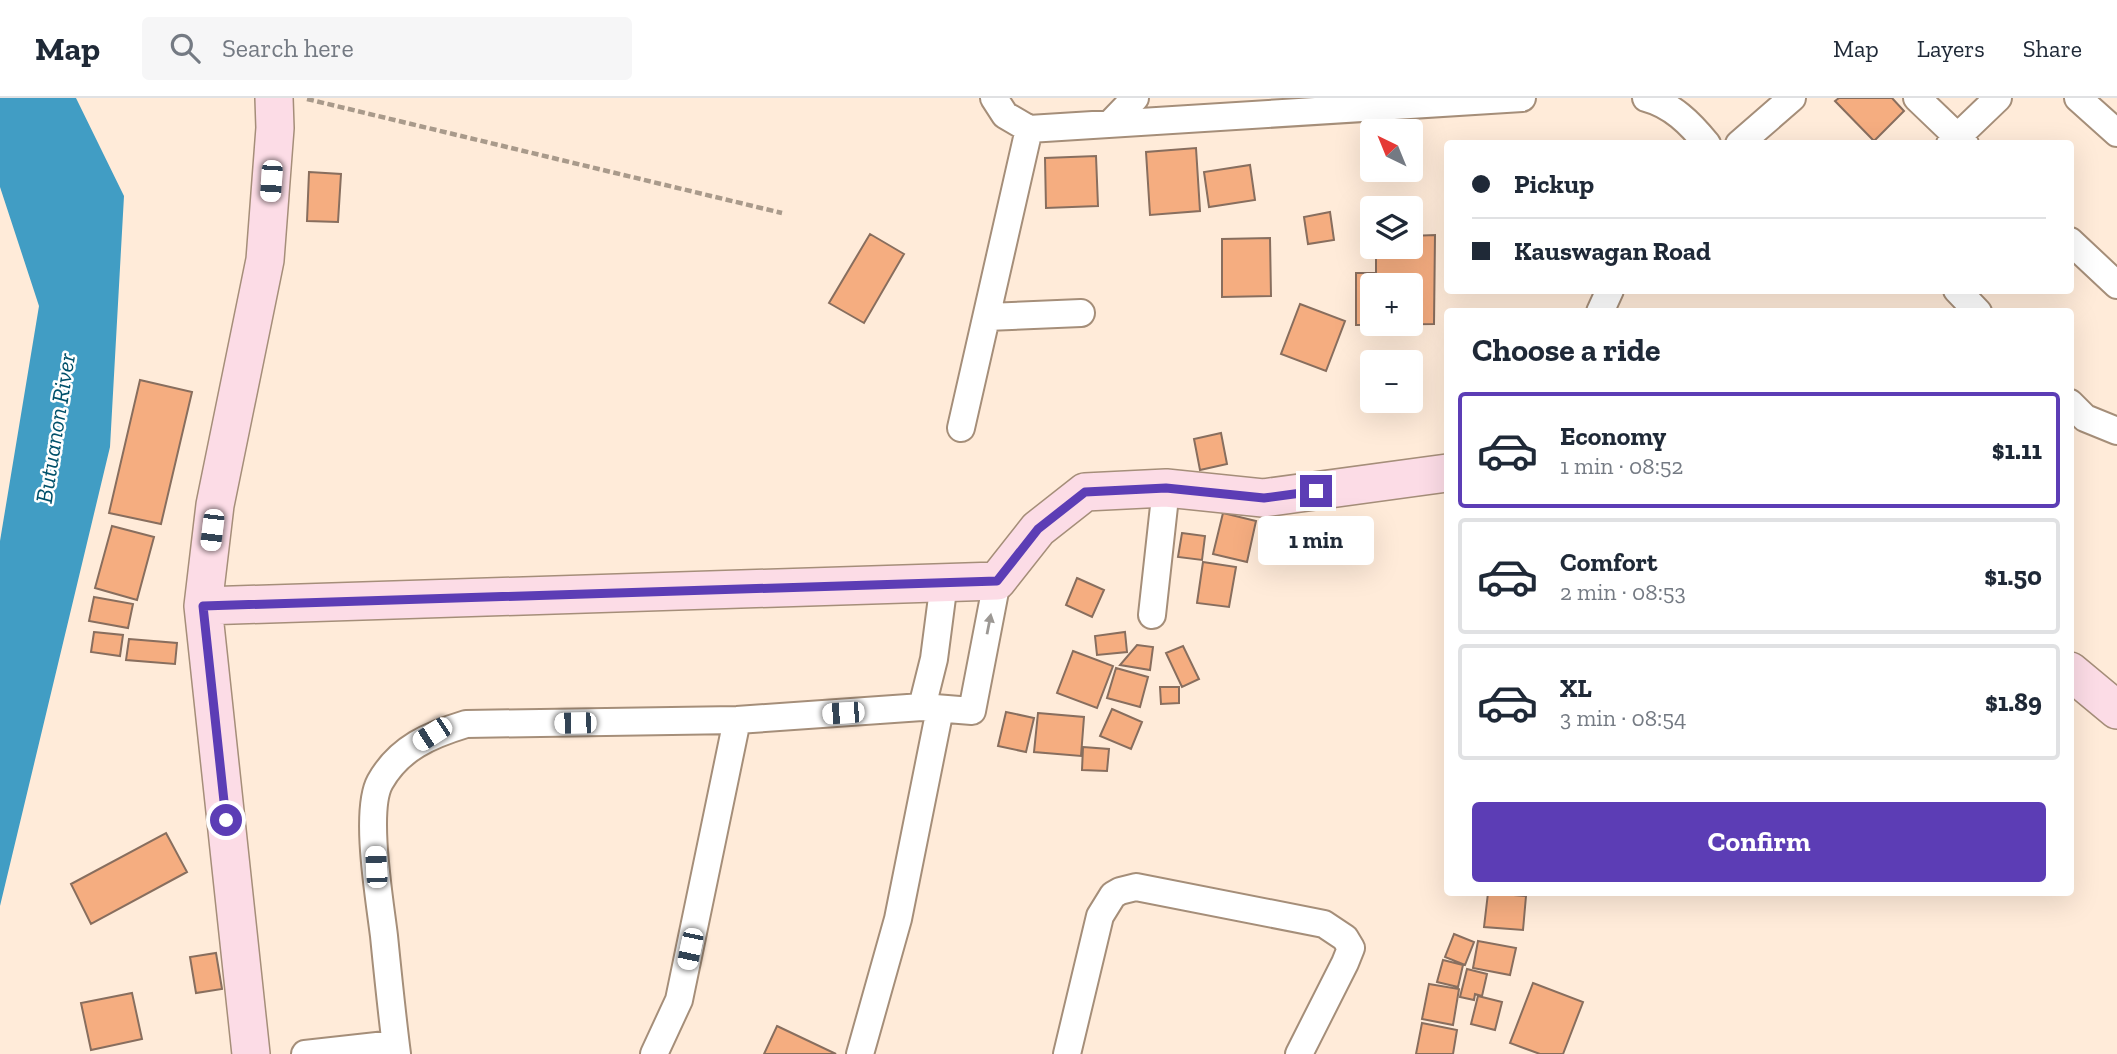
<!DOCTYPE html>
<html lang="en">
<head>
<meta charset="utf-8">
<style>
  :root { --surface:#fff; --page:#f6f6f7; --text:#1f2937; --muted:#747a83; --line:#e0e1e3; --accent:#5c3db5 }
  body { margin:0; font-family:"Zilla Slab",serif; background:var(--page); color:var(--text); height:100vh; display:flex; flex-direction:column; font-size:26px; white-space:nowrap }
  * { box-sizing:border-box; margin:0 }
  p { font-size:23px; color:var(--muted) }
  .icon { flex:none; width:38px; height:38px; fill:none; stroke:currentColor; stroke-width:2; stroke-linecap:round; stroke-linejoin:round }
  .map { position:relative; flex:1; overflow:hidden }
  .panel { position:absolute; left:1444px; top:210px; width:630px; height:588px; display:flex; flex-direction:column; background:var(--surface); border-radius:7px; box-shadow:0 7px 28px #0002 }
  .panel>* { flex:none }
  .hud { position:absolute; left:1444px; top:42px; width:630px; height:154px; border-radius:7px; box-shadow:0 7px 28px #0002; display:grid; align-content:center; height:154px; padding:0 28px; background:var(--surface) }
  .needle { width:46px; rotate:317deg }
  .controls { position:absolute; left:1360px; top:21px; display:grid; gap:14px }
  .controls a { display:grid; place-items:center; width:63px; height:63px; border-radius:7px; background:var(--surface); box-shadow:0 7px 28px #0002; font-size:35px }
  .end { position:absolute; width:32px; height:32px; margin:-16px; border:9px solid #5c3db5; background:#fff; box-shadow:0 0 0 4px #fff }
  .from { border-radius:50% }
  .bubble { position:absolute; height:49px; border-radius:7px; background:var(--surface); box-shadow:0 7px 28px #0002; font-size:23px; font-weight:700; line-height:49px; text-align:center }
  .car { position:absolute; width:21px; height:42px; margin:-21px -10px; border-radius:9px; box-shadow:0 0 5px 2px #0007; background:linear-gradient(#fff 24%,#345 0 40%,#fff 0 76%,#345 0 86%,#fff 0) }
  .hud b { display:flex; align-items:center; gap:24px; height:66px; font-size:26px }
  .hud b+b { border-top:2px solid var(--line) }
  .hud i { width:18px; height:18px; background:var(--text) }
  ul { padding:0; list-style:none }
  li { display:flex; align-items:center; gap:21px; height:116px; margin:0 14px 10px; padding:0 14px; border:4px solid var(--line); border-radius:7px }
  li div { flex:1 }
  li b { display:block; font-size:26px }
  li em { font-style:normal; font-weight:700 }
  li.current { border-color:var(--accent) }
  li>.icon { width:63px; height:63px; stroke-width:1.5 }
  h2 { padding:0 28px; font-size:32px; line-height:84px }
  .action { display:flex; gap:14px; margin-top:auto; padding:14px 28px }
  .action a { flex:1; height:80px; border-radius:7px; background:var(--accent); color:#fff; font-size:28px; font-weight:700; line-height:80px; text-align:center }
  header { display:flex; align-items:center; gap:42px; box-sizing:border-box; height:98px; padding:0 35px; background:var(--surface); border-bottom:2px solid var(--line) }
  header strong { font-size:33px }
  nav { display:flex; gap:38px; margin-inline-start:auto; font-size:24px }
  .search { width:490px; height:63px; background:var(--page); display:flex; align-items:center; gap:18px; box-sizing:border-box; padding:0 24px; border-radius:7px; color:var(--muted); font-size:26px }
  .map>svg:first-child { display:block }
  .water { fill:#419dc4 }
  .building { fill:#f5ad80; stroke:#886e5e; stroke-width:2; fill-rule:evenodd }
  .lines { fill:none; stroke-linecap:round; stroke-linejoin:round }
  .street-casing { stroke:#a58e79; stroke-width:30 }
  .secondary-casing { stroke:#a58e79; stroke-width:40 }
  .path { stroke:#a99a8b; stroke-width:4.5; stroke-dasharray:7 3.5; stroke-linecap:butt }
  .street { stroke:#fff; stroke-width:26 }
  .secondary { stroke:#fcdce6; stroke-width:37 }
  .oneway { fill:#9c9894 }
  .route { stroke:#5c3db5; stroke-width:9 }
  .labels { text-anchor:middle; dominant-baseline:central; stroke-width:5; stroke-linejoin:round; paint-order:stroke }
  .water-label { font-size:24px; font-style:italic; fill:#00506a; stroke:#fff }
</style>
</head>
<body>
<header>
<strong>Map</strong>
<div class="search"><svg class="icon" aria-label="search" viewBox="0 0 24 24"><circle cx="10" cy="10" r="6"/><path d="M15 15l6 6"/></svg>Search here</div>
<nav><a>Map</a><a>Layers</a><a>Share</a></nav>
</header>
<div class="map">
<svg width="2117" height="956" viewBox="0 0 2117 956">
  <rect width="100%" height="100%" fill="#ffebd9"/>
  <path class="water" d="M0 0H76L124 98 110 349 0 808V443L39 208 0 89Z"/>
  <path class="building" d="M1839 0H1892L1904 13 1874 43 1835 3Z
    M1196 50 1200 113 1150 117 1146 54Z
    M1096 58 1098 108 1046 110 1045 60Z
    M1250 67 1255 102 1209 109 1204 74Z
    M309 74 341 76 338 124 307 123Z
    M1330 114 1334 142 1308 146 1304 119Z
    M870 136 904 156 864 225 829 205Z
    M1435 137 1434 226 1356 227V175H1376V149H1410V138ZM1372 187H1410V226H1372Z
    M1270 140 1271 198 1222 199V141Z
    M1300 206 1345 223 1326 273 1281 256Z
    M140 282 192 294 161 426 109 415Z
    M1221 335 1227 366 1200 372 1194 341Z
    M1223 415 1256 423 1247 464 1213 456Z
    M112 428 154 439 137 502 95 490Z
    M1182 435 1205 438 1202 462 1178 459Z
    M1203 464 1236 469 1229 509 1197 505Z
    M1077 480 1104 492 1092 519 1066 507Z
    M94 499 133 506 128 530 89 523Z
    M94 534 123 537 120 558 91 554Z
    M1125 534 1127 554 1097 557 1095 538Z
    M129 541 177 545 175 566 126 562Z
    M1137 547 1153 549 1150 572 1120 567Z
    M1183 548 1199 581 1182 589 1166 555Z
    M1073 553 1113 568 1097 610 1057 595Z
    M1116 570 1148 579 1140 609 1107 600Z
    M1160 589H1179V605L1161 606Z
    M1112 611 1142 624 1131 651 1100 638Z
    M1006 614 1034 620 1026 654 998 648Z
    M1038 615 1084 619 1081 658 1034 654Z
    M1083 649 1109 651 1107 673 1082 672Z
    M166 735 187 774 91 826 71 786Z
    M1488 795 1526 798 1523 832 1484 829Z
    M1454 836 1474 844 1465 867 1445 859Z
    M1478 843 1516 850 1510 877 1473 870Z
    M216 855 222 891 196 895 190 859Z
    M1443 862 1463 867 1458 889 1437 884Z
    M1467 871 1487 876 1482 898 1475 896 1474 902 1460 899Z
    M1533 885 1583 904 1563 956H1540L1510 945Z
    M1429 886 1459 891 1453 927 1422 921Z
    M132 895 142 941 91 952 81 905Z
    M1478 898 1502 904 1495 932 1471 926Z
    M1422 925 1457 932 1453 956H1416Z
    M777 928 836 956H764Z"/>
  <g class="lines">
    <g class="street-casing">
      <path id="street" d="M994 0 1005 17 1029 31 1522 0
        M1646 0C1672 7 1690 25 1707 46
        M1917 0 1965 46
        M2078 0 2117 35
        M1112 24 1135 0
        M1739 46 1792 0
        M1950 46 1998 0
        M2070 143 2117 187
        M1957 192 1978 214
        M1600 214 1610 192
        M987 219 1081 215
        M2070 305 2085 320 2117 333
        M961 330 1029 31
        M1152 517 1166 390
        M922 609 934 561 944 484
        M305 956 395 946
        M397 956C392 917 388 878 384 838 380 804 364 713 380 684 399 650 430 637 466 626L737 622 922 609 972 613 997 483
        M654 956 679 902 737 622
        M860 956 898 821 940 611
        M1067 956 1100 818 1113 797 1120 793 1136 789 1324 826 1345 840 1351 850 1345 865 1299 956"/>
    </g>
    <g class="secondary-casing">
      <path id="secondary" d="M203 508 997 483 1038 431 1085 394 1166 390 1263 400 1447 375
        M2070 573 2117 612
        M251 956 203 508 215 407 265 162 275 30 274 0"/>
    </g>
    <path class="path" d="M307 1 782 115"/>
    <use href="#street" class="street"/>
    <use href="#secondary" class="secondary"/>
  </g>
  <defs><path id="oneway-solid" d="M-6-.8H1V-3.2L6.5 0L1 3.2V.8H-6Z" transform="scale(1.75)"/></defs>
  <use class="oneway" href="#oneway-solid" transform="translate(989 526) rotate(-79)"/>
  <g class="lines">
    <path class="route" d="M226 722 203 508 997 483 1038 431 1085 394 1166 390 1264 400 1316 393"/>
  </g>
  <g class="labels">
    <g class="water-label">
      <text transform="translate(55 330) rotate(-81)">Butuanon River</text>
    </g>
  </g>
</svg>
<div class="controls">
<a><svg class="needle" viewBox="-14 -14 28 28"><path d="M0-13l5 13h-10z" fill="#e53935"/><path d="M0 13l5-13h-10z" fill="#747a83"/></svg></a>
<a><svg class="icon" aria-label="layers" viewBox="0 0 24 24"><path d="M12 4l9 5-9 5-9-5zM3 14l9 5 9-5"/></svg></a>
<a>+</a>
<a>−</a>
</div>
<i class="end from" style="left:226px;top:722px"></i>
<i class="end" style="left:1316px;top:393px"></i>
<div class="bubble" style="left:1258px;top:418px;width:116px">1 min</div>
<i class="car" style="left:271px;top:83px;rotate:184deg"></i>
<i class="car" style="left:212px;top:432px;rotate:187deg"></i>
<i class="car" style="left:843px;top:615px;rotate:266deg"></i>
<i class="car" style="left:575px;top:625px;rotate:269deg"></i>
<i class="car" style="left:432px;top:636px;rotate:237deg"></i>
<i class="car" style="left:376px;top:769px;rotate:357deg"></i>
<i class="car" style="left:690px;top:851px;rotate:192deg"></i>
<div class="hud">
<b><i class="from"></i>Pickup</b>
<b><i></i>Kauswagan Road</b>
</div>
<section class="panel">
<h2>Choose a ride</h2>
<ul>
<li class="current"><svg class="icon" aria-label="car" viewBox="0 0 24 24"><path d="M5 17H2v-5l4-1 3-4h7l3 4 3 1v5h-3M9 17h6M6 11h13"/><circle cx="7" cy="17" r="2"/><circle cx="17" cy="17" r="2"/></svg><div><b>Economy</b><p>1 min · 08:52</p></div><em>$1.11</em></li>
<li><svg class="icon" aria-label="car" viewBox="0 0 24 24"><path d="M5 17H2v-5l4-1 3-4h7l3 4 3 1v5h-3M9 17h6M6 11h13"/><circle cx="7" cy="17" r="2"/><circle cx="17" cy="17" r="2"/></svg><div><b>Comfort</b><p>2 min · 08:53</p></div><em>$1.50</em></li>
<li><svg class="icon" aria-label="car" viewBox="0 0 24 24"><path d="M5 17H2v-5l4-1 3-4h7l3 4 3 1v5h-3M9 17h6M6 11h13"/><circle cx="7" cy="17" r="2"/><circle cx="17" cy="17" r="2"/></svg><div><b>XL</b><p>3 min · 08:54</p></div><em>$1.89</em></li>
</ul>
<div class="action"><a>Confirm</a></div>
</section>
</div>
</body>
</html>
